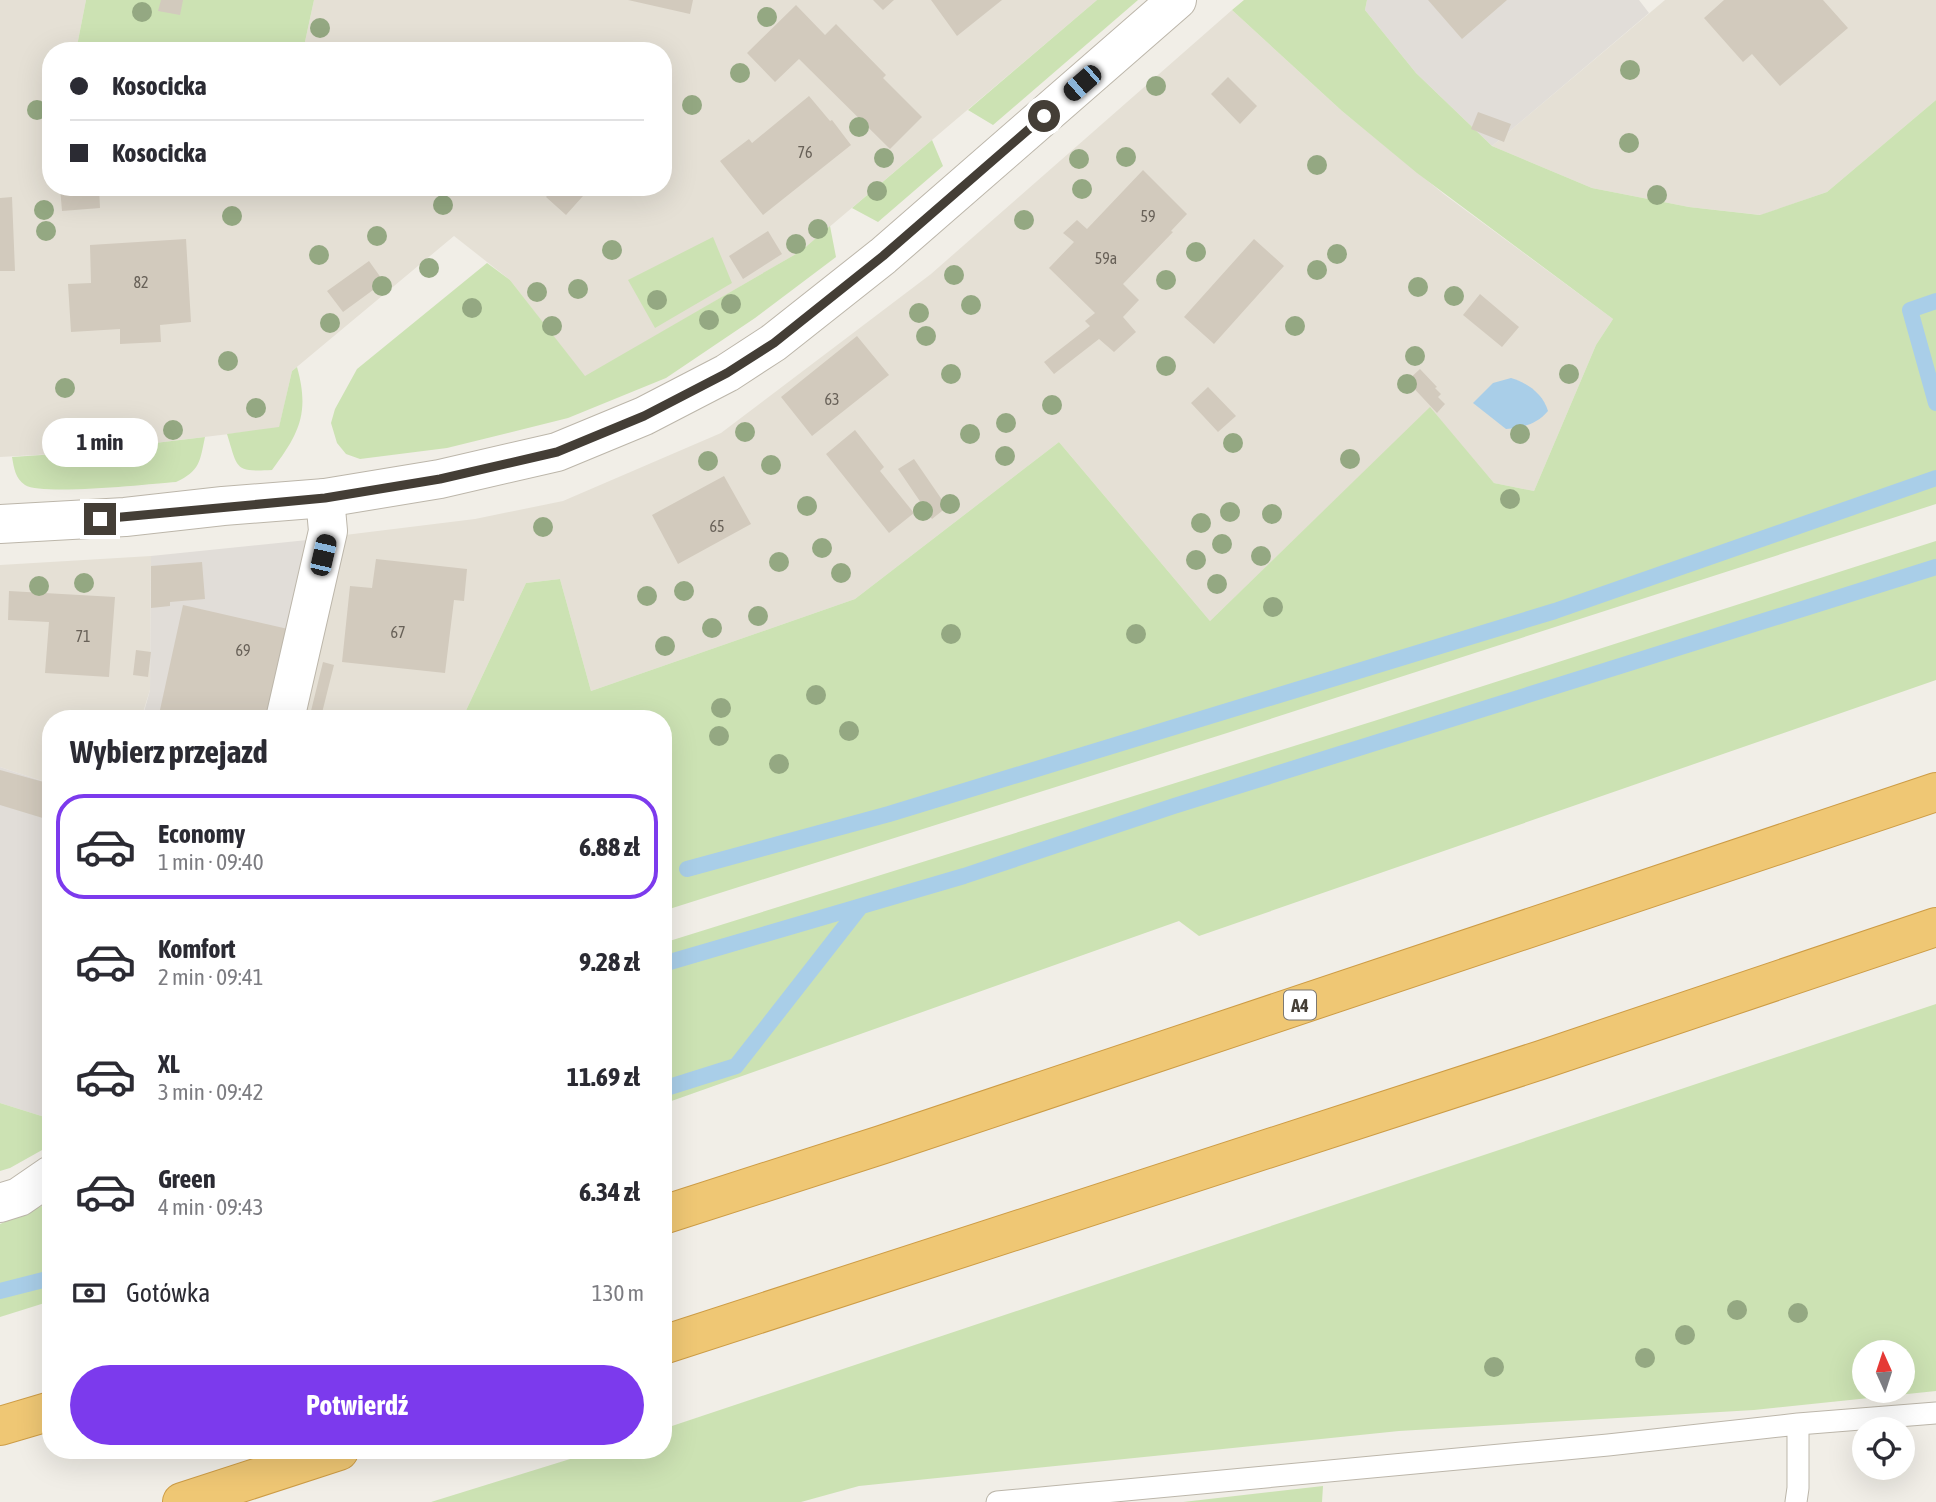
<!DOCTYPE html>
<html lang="pl">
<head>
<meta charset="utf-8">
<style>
  :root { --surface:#fff; --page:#f7f7f7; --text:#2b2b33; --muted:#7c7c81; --line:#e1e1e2; --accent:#7c3aed }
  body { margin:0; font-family:"Asap Condensed",sans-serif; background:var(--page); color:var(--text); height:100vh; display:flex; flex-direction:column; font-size:26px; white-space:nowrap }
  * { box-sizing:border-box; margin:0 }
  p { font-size:23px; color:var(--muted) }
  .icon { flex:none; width:38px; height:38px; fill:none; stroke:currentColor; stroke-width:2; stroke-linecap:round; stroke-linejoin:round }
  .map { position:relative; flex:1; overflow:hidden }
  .panel { position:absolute; left:42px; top:710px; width:630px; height:749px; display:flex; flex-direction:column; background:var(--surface); border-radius:28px; box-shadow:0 7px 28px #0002 }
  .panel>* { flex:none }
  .hud { position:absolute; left:42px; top:42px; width:630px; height:154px; border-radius:28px; box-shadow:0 7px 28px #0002; display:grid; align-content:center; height:154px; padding:0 28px; background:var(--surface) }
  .needle { width:46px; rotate:357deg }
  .tools { position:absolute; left:1852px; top:1340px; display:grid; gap:14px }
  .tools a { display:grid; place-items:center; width:63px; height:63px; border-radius:50%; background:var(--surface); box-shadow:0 7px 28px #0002; font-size:35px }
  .end { position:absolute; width:32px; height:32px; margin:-16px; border:9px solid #443e36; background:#fff; box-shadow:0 0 0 4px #fff }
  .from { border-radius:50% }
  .bubble { position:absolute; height:49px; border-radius:24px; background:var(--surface); box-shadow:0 7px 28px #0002; font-size:23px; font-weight:700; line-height:49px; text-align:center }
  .car { position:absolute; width:21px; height:42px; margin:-21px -10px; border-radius:9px; box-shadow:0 0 5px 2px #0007; background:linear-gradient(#222 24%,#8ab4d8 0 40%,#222 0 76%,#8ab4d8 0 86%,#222 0) }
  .hud b { display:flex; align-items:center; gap:24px; height:66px; font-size:26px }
  .hud b+b { border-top:2px solid var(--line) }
  .hud i { width:18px; height:18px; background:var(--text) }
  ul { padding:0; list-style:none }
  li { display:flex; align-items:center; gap:21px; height:105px; margin:0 14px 10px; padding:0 14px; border:4px solid transparent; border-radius:28px }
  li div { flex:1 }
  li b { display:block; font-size:26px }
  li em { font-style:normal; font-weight:700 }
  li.current { border-color:var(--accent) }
  li>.icon { width:63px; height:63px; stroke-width:1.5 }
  h2 { padding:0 28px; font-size:32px; line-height:84px }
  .pay { display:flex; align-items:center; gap:18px; height:77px; padding:0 28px; font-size:26px }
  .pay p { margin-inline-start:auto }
  .action { display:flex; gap:14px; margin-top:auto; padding:14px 28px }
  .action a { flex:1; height:80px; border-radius:42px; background:var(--accent); color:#fff; font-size:28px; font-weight:700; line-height:80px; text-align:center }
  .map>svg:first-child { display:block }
  .residential { fill:#e5e0d5 }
  .industrial { fill:#e1ddd8 }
  .green { fill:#cce2b3; fill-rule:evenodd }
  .water { fill:#a9cee8 }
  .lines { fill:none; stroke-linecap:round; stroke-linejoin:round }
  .stream { stroke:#a9cee8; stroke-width:16 }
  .building { fill:#d2cabd }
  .service-casing { stroke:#bcb6aa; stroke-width:23 }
  .minor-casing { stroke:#bcb6aa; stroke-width:40 }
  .tertiary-casing { stroke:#bcb6aa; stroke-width:40 }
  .motorway-casing { stroke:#cd9c45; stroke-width:40 }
  .service { stroke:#fff; stroke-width:21 }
  .minor { stroke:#fff; stroke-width:38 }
  .tertiary { stroke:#fff; stroke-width:38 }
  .motorway { stroke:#efc774; stroke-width:38 }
  .tree { fill:#94a882 }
  .route { stroke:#443e36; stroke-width:9 }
  .labels { text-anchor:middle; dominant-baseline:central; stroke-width:7; stroke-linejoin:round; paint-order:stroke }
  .number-label { font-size:16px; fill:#686158 }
  .shield { fill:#fff; stroke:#7c7872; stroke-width:2 }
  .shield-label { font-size:18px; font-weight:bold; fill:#443e36 }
</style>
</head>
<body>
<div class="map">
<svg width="1936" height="1502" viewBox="0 0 1936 1502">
  <rect width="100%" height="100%" fill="#f1eee7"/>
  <path class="residential" d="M0 0H86L76 51H51V187H663V51H303L314 0H1097L801 251 585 377 510 280 454 236 292 371 279 428 72 453 0 457Z
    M1665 0H1936V100L1827 192 1761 215 1689 207 1592 188 1492 146Z
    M1232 10 1342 111 1445 195 1613 319 1596 345 1534 491 1494 483 1430 408 1210 621 1059 442 855 599 591 691 560 579 526 583 462 719H302L345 535 475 519 563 501 721 433 931 274Z
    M151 556 150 690 141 719H51V784L0 767V565Z"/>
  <path class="industrial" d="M1367 0H1639L1649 13 1492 146 1416 73 1365 10Z
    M317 539 275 719H142L150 690 151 556Z
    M0 767 51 784V1119L0 1103Z"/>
  <path class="green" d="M86 0H314L303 51H76Z
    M1097 0H1138L993 125 968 110Z
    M1244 0H1367L1365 10 1416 73 1492 146 1592 188 1689 207 1760 215 1827 192 1936 100V504L1227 733 663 911V719H462L526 583 560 579 591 691 855 599 1059 442 1210 621 1430 407 1494 483 1534 491 1596 345 1613 319 1417 173 1342 111 1232 10Z
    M932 140 943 166 878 222 852 208Z
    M830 226 836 257 755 318 666 378 568 418 447 448 360 459 346 454 337 443 331 423 335 409 357 369 487 263 510 280 585 376 801 251Z
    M713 237 732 283 655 328 628 280Z
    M297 367C310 413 299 434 272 470 234 472 238 469 227 434L279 427 292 371Z
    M205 437C200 461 200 471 176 482 149 484 43 496 25 485 15 478 14 468 12 457L72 453Z
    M1936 541V680L1199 936 1179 921 663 1104V943L1374 721Z
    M1936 1004V1391L1754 1410 1399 1431 859 1486 801 1502H431L596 1451H663V1429ZM1864 1353H1902V1391H1864Z
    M0 1103 51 1119V1145L10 1168 0 1171Z
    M51 1202V1301L0 1317V1224Z
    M1323 1486 1322 1502H1183Z"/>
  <path class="water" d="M1511 378C1528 383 1543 394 1548 411 1536 425 1523 427 1506 429L1473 403 1493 383Z"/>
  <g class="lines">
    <path class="stream" d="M1936 301 1910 310 1936 403
      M687 869 889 814 1555 611 1936 478
      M663 964 964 876 1174 806 1936 567
      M663 1089 736 1066 861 906
      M0 1291 51 1278"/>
  </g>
  <path class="building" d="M161 0H183L180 15 158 11Z
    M628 0H693L690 14Z
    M873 0H894L883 10Z
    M931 0H1002L957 36Z
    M1428 0H1507L1462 39Z
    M1724 0H1823L1848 28 1780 86 1752 54 1743 62 1704 18Z
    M796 5 825 35 836 24 886 75 883 78 922 117 890 149 799 59 775 82 747 53Z
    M1228 77 1257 106 1240 124 1211 94Z
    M809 96 830 121 832 120 851 145 763 215 720 161 749 139 752 143Z
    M1478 112 1511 124 1504 142 1471 129Z
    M1143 170 1187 214 1171 231 1173 232 1123 284 1139 300 1123 317 1136 332 1114 352 1099 339 1054 374 1044 362 1090 326 1085 321 1095 313 1049 268 1074 242 1063 233 1077 220 1087 229Z
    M60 187H99L100 208 62 211Z
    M555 187H591L566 215 546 197Z
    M12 197 15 271H0V198Z
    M768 231 782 254 743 279 729 256Z
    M186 239 191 322 160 325 161 342 120 344V329L71 332 68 284 91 283 90 245Z
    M1254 239 1284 266 1214 344 1184 317Z
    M369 261 384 282 343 312 327 291Z
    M1480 294 1519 327 1502 347 1463 315Z
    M857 336 889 375 812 436 781 397Z
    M1420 369 1437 387 1435 388 1441 394 1438 397 1445 404 1437 413 1407 381Z
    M1208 387 1236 416 1218 432 1191 403Z
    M855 430 884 467 880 471 914 513 889 533 826 454Z
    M914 459 947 507 932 519 898 469Z
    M724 476 751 524 678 564 652 515Z
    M376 559 467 569 464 601 454 600 445 673 342 662 350 586 372 588Z
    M202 562 205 599 170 602V606L151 608V566Z
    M9 591 115 597 109 677 45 673 49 622 8 620Z
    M183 605 288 629 267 719H158Z
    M136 650 151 652 148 677 133 675Z
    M323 662 334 665 322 713 311 711Z
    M0 770 51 784V803L46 819 0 805Z"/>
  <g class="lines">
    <g class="service-casing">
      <path id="service" d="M997 1502 1608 1445 1798 1424 1936 1413
        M1796 1502 1798 1488V1424"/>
    </g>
    <g class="minor-casing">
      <path id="minor" d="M285 719 328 531 325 498
        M0 1203 19 1197 51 1175"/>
    </g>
    <g class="tertiary-casing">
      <path id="tertiary" d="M0 524 125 517 223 506 325 498 440 479 557 452 644 416 727 373 773 343 883 256 1177 0"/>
    </g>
    <g class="motorway-casing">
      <path id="motorway" d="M663 1215 881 1145 1936 792
        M663 1345 1541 1060 1936 927
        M0 1426 51 1411
        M182 1502 339 1451"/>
    </g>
    <use href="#service" class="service"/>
    <use href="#minor" class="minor"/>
    <use href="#tertiary" class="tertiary"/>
    <use href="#motorway" class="motorway"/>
  </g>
  <g class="tree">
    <circle cx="142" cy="12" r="10"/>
    <circle cx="767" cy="17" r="10"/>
    <circle cx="320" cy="28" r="10"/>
    <circle cx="1630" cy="70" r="10"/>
    <circle cx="740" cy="73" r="10"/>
    <circle cx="1156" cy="86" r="10"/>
    <circle cx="692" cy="105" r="10"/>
    <circle cx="37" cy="110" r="10"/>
    <circle cx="859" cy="127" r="10"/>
    <circle cx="1629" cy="143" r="10"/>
    <circle cx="1126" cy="157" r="10"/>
    <circle cx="884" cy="158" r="10"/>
    <circle cx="1079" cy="159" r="10"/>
    <circle cx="1317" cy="165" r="10"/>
    <circle cx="1082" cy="189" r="10"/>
    <circle cx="877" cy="191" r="10"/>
    <circle cx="1657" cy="195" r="10"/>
    <circle cx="443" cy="205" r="10"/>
    <circle cx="44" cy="210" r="10"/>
    <circle cx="232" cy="216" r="10"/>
    <circle cx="1024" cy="220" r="10"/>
    <circle cx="818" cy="229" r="10"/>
    <circle cx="46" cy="231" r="10"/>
    <circle cx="377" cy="236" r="10"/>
    <circle cx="796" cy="244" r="10"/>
    <circle cx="612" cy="250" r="10"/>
    <circle cx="1196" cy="252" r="10"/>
    <circle cx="1337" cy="254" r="10"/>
    <circle cx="319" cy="255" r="10"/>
    <circle cx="429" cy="268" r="10"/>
    <circle cx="1317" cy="270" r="10"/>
    <circle cx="954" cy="275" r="10"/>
    <circle cx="1166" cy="280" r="10"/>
    <circle cx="382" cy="286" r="10"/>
    <circle cx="1418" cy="287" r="10"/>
    <circle cx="578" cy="289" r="10"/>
    <circle cx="537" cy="292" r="10"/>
    <circle cx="1454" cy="296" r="10"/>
    <circle cx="657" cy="300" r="10"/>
    <circle cx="731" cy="304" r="10"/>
    <circle cx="971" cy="305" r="10"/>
    <circle cx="472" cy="308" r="10"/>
    <circle cx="919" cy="313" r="10"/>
    <circle cx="709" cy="320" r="10"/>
    <circle cx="330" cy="323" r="10"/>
    <circle cx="552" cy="326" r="10"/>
    <circle cx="1295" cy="326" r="10"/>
    <circle cx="926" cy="336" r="10"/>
    <circle cx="1415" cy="356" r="10"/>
    <circle cx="228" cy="361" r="10"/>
    <circle cx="1166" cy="366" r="10"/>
    <circle cx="951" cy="374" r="10"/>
    <circle cx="1569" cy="374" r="10"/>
    <circle cx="1407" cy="384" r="10"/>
    <circle cx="65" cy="388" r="10"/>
    <circle cx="1052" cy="405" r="10"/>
    <circle cx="256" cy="408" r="10"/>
    <circle cx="1006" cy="423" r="10"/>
    <circle cx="173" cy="430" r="10"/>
    <circle cx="745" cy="432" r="10"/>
    <circle cx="970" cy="434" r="10"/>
    <circle cx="1520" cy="434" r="10"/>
    <circle cx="125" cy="437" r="10"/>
    <circle cx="1233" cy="443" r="10"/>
    <circle cx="60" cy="447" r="10"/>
    <circle cx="1005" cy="456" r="10"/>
    <circle cx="1350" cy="459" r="10"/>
    <circle cx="708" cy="461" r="10"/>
    <circle cx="771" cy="465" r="10"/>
    <circle cx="1510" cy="499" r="10"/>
    <circle cx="950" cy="504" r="10"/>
    <circle cx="807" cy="506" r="10"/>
    <circle cx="923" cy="511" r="10"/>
    <circle cx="1230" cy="512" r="10"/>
    <circle cx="1272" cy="514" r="10"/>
    <circle cx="1201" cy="523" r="10"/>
    <circle cx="543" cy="527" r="10"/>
    <circle cx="1222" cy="544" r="10"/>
    <circle cx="822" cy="548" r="10"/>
    <circle cx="1261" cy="556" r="10"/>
    <circle cx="1196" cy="560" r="10"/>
    <circle cx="779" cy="562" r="10"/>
    <circle cx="841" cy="573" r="10"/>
    <circle cx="84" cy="583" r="10"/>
    <circle cx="1217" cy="584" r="10"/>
    <circle cx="39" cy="586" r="10"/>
    <circle cx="684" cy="591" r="10"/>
    <circle cx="647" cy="596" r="10"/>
    <circle cx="1273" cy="607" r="10"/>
    <circle cx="758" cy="616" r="10"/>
    <circle cx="712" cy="628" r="10"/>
    <circle cx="951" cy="634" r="10"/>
    <circle cx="1136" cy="634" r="10"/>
    <circle cx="665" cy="646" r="10"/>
    <circle cx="816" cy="695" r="10"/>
    <circle cx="721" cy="708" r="10"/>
    <circle cx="849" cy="731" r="10"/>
    <circle cx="719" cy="736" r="10"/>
    <circle cx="779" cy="764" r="10"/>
    <circle cx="1737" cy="1310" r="10"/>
    <circle cx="1798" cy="1313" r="10"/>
    <circle cx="1685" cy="1335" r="10"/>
    <circle cx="1645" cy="1358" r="10"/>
    <circle cx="1494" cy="1367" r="10"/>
  </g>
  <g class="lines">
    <path class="route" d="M100 519 325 498 440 479 557 452 644 416 727 373 774 343 883 256 1044 116"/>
  </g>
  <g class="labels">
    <g class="number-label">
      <text x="805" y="152">76</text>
      <text x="1148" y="216">59</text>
      <text x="1106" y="258">59a</text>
      <text x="141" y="282">82</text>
      <text x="832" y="399">63</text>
      <text x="717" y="526">65</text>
      <text x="398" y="632">67</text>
      <text x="83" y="636">71</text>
      <text x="243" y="650">69</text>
    </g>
    <rect class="shield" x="1284" y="990.5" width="32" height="29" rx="5"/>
    <g class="shield-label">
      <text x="1300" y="1005">A4</text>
    </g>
  </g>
</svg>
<div class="tools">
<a><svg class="needle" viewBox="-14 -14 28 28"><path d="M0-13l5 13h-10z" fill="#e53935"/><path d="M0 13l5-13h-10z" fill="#7c7c81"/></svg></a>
<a><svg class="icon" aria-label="locate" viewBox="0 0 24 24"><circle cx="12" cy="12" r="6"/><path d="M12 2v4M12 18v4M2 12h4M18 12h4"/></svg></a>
</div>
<i class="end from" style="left:1044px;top:116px"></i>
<i class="end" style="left:100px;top:519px"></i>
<div class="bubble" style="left:42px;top:418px;width:116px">1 min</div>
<i class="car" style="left:1082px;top:83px;rotate:229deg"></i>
<i class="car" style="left:323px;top:555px;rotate:13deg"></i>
<div class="hud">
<b><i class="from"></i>Kosocicka</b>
<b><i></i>Kosocicka</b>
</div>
<section class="panel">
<h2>Wybierz przejazd</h2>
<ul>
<li class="current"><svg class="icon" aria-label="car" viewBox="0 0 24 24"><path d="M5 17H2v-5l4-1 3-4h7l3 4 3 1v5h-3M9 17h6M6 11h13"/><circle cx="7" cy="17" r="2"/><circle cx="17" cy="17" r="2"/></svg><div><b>Economy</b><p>1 min · 09:40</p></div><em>6.88 zł</em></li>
<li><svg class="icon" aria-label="car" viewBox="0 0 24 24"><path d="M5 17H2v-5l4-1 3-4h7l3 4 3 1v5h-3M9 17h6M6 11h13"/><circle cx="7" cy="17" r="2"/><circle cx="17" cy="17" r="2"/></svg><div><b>Komfort</b><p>2 min · 09:41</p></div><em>9.28 zł</em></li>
<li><svg class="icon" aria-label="car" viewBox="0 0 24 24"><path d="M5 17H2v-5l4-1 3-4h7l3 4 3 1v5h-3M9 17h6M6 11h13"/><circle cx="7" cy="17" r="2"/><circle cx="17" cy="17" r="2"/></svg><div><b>XL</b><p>3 min · 09:42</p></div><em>11.69 zł</em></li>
<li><svg class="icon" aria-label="car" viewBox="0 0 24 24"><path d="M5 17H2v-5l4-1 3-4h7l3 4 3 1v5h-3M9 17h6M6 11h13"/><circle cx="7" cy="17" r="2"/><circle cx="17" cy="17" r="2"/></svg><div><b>Green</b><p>4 min · 09:43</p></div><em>6.34 zł</em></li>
</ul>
<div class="pay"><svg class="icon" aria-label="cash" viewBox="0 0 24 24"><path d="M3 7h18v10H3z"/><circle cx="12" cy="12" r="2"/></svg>Gotówka<p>130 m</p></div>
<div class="action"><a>Potwierdź</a></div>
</section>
</div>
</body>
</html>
